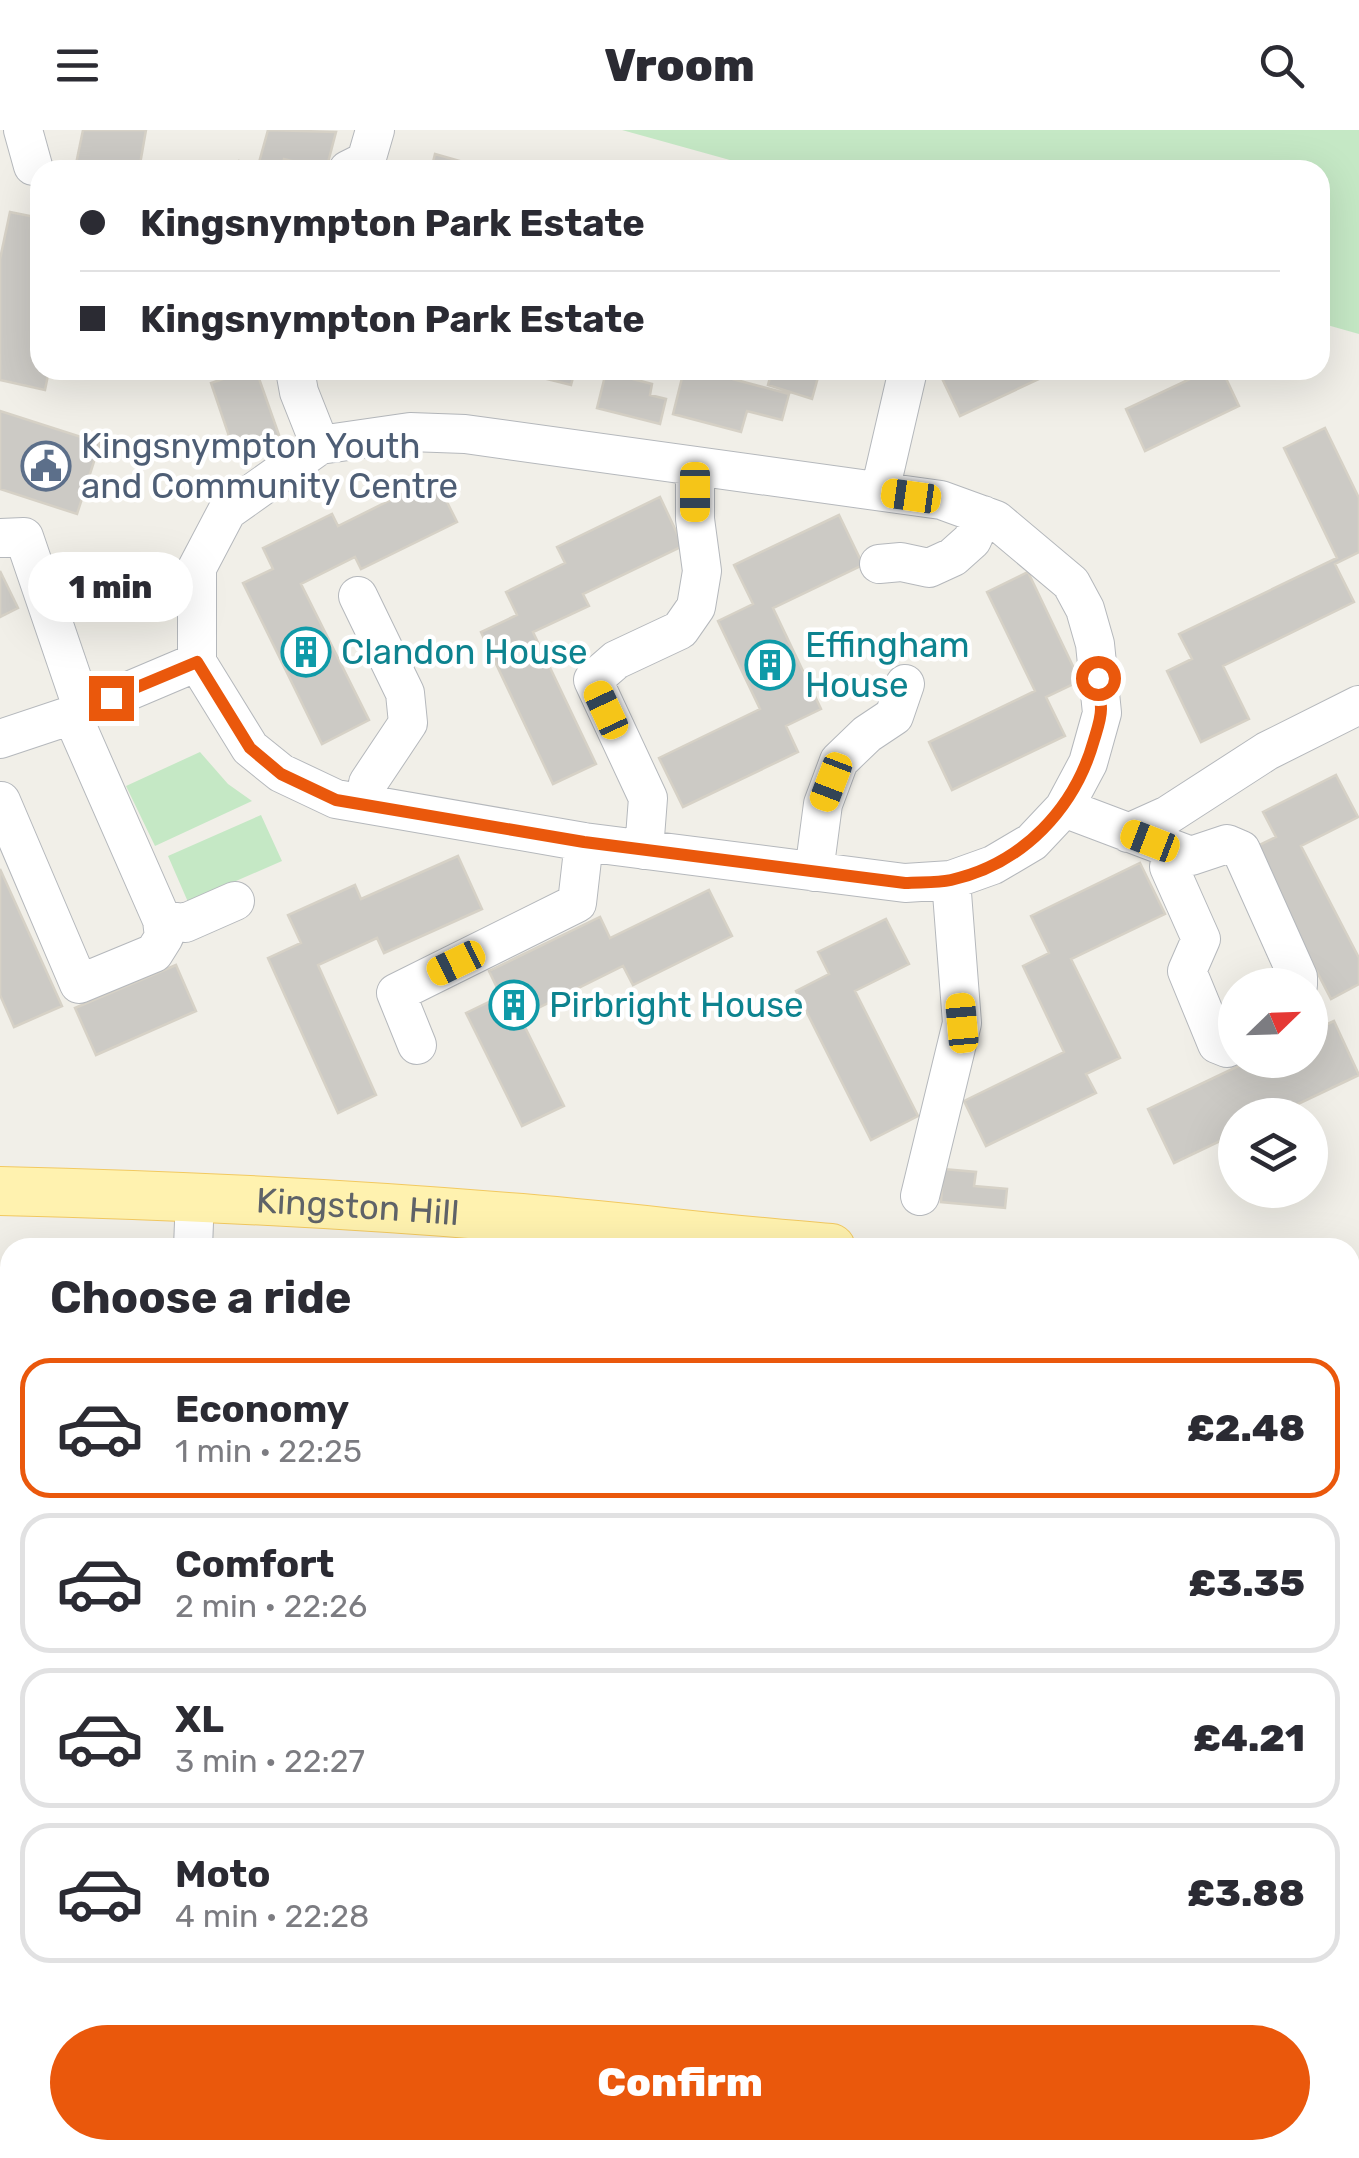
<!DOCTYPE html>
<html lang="en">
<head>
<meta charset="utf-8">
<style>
  :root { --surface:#fff; --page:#f2f2f3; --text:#2b2b33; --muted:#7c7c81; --line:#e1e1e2; --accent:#ea580c }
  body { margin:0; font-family:Rubik,sans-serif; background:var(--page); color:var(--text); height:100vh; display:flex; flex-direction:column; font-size:38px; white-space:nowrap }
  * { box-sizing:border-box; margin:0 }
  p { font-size:32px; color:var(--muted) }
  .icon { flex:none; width:55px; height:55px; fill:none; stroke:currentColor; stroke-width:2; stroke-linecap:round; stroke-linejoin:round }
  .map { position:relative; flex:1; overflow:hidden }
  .side { position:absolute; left:0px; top:1108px; width:1360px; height:922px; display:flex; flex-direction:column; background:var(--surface); border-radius:30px 30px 0 0; box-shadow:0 10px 40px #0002 }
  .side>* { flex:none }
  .top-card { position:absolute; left:30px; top:30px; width:1300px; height:220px; border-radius:30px; box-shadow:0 10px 40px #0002; display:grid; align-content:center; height:220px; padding:0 50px; background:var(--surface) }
  .needle { width:65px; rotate:67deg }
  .tools { position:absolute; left:1218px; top:838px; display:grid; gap:20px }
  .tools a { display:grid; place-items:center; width:110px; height:110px; border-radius:50%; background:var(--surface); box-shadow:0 10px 40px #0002; font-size:50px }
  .end { position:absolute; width:45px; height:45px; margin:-22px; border:12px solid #ea580c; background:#fff; box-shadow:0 0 0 5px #fff }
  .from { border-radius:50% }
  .bubble { position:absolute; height:70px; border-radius:35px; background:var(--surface); box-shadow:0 10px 40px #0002; font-size:32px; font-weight:800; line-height:70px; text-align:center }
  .car { position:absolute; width:30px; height:60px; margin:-30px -15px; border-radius:12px; box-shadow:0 0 8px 2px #0007; background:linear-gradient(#f5c518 24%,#345 0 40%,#f5c518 0 76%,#345 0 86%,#f5c518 0) }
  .top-card b { display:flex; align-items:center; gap:35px; height:95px; font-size:38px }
  .top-card b+b { border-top:2px solid var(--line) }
  .top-card i { width:25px; height:25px; background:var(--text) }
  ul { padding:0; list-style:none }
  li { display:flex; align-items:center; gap:30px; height:140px; margin:0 20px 15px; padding:0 30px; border:5px solid var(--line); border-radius:30px }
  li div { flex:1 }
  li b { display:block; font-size:38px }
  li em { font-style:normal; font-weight:800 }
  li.active { border-color:var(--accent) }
  li>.icon { width:90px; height:90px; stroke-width:1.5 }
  h2 { padding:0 50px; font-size:45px; line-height:120px }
  .cta { display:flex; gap:20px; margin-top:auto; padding:20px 50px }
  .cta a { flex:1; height:115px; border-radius:60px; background:var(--accent); color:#fff; font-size:40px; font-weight:800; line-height:115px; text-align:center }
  header { display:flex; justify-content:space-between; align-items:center; height:130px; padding:0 50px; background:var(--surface); font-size:45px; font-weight:800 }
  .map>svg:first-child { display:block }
  .green { fill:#c5e8c5 }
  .building { fill:#cccac5; stroke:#d6d1c6; stroke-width:2.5 }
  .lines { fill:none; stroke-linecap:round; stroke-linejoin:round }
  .minor-casing { stroke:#b5b8bc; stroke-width:40 }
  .major-casing { stroke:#f2c960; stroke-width:50 }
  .minor { stroke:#fff; stroke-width:38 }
  .major { stroke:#fff2af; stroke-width:48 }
  .route { stroke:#ea580c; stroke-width:12 }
  .labels { text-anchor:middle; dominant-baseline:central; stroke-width:9; stroke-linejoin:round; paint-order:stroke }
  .service-label { font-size:35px; fill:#4e5e75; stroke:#fff; text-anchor:start }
  .culture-label { font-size:35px; fill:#0d838f; stroke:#fff; text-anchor:start }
  .street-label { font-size:35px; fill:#5f6368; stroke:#fff }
</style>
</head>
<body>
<header><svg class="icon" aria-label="menu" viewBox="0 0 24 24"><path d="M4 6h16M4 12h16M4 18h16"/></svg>Vroom<svg class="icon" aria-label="search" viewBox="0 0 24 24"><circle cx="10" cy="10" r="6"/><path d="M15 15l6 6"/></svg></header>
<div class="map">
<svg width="1359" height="2028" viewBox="0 0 1359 2028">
  <rect width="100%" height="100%" fill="#f1efe8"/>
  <path class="green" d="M622 0H1359V204L1320 193V40H766Z
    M200 622 228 654 252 671 155 716 126 656Z
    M261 685 282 731 188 772 168 726Z
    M1350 1905H1359V2028H1273L1271 2020H1350Z"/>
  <path class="building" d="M83 0H146L139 40H106L76 34Z
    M268 0 336 2 326 40 284 29 281 40H236L239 31 258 36Z
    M435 24 491 40H431Z
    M10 82 40 88V240H49L45 260 0 250V129Z
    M249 240H256L279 305 234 321 211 253Z
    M415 240H446L445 247Z
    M511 240H575L571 255Z
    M684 240H699L789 264 782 290 747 281 741 302 673 284Z
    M772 240H820L812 269 768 255Z
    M938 240H1058L960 286Z
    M1209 240H1222L1239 276 1145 321 1126 279Z
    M606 242 652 254 650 265 666 269 660 294 597 278Z
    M0 281 100 313 77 384 0 359Z
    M1325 298 1359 368V422L1335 434 1354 472 1223 536 1249 589 1201 612 1167 541 1192 529 1179 504 1337 428 1284 318Z
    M435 348 457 392 361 439 355 427 301 454 369 590 322 614 243 453 273 439 263 418 332 384 338 396Z
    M660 367 683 416 583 464 589 476 533 502 596 634 553 654 481 502 517 485 506 462 565 433 557 417Z
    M839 385 863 435 773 478 821 579 786 596 798 622 683 677 659 628 760 579 718 491 753 474 734 435Z
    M0 441 18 478 0 487Z
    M1028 442 1080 551 1046 567 1065 606 952 660 929 612 1035 561 987 462Z
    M1336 645 1358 687 1301 716 1359 828V854L1331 869 1253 718 1276 707 1263 682Z
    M458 726 482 779 384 823 377 808 318 835 376 965 338 983 268 828 301 813 288 785 355 755 361 769Z
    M1140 733 1165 784 1071 829 1120 928 1086 944 1096 963 986 1016 964 971 1064 922 1023 836 1049 823 1031 786Z
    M0 739 62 876 14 897 0 865Z
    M709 760 732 806 633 855 623 836 520 887 564 976 522 996 466 883 501 866 489 841 600 787 610 808Z
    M886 789 909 834 855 861 918 986 871 1010 796 861 829 844 818 822Z
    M176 835 196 881 96 925 75 878Z
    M1334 891 1359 945 1275 985H1235V1004L1174 1033 1148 979 1251 930H1310V902Z
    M943 1039 976 1042 974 1056 1007 1059 1005 1078 941 1072Z
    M182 2020H287L286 2028H162V2023L182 2025Z"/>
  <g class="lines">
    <g class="minor-casing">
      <path id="minor" d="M23 0 33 36
        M348 40 366 31 375 0
        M295 240 299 262 320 315
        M410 302 465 304 941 370 996 390 1071 453 1085 479 1095 514 1102 583 1088 633 1064 678 1032 712 993 735 951 750 905 753 584 712 336 669 281 643 250 618 197 532V438L227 381 320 315Z
        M880 361 908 240
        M0 408 24 407 83 580
        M879 434 901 432 929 438 953 427 972 410 983 385
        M358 466 405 563 408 593 368 653 366 674
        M0 609 72 585 197 532
        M1 671 79 854 154 823 164 807 162 790 72 585
        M1064 678 1191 726 1227 714 1241 720 1298 847V855
        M1128 703 1168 685 1267 621 1359 575
        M1172 719 1169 737 1201 809 1187 841 1217 914 1227 918 1235 914
        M644 720 648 668 593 550 616 530 680 500 696 477 702 441 695 389V336
        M814 742 823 674 839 631 867 604 894 586 905 554
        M162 790 185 793 235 771
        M417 915 396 863 577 773 584 712
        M920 1066 962 893 951 750
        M193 1118 195 1066
        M0 1392 10 1384
        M1350 1894H1359
        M814 2028 823 2020"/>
    </g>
    <g class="major-casing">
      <g id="major">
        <path id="s1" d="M0 1061C169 1065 338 1073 507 1087 615 1095 723 1110 831 1118"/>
        <path d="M1350 1159 1359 1160"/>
      </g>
    </g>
    <use href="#minor" class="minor"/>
    <use href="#major" class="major"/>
  </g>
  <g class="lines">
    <path class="route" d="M111 568 197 532 250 618 281 644 336 670 584 712 905 753C920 752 937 753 951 750 1023 734 1075 678 1094 610 1097 600 1101 589 1101 579 1101 569 1099 558 1098 548"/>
  </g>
  <defs>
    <g id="civic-ring" transform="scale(2.5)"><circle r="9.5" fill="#fff" stroke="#5c6f8a" stroke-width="1.5"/><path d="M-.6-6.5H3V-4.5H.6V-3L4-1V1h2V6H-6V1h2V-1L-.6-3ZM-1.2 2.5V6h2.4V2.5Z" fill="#5c6f8a"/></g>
    <g id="building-ring" transform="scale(2.5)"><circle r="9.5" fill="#fff" stroke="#0f9aa8" stroke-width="1.5"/><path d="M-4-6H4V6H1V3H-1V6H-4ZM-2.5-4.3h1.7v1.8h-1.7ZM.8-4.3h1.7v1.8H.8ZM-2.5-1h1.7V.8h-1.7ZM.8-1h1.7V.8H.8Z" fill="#0f9aa8"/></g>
  </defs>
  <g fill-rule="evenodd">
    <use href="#civic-ring" x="46" y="336"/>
    <use href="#building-ring" x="306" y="522"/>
    <use href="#building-ring" x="770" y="535"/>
    <use href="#building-ring" x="514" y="875"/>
  </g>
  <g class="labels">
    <g class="service-label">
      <text x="81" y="316">Kingsnympton Youth<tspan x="81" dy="40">and Community Centre</tspan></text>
    </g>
    <g class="culture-label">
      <text x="805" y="515">Effingham<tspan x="805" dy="40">House</tspan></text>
      <text x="341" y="522">Clandon House</text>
      <text x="549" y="875">Pirbright House</text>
    </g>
    <g class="street-label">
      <text stroke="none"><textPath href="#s1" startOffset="358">Kingston Hill</textPath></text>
    </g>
  </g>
</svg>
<div class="tools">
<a><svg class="needle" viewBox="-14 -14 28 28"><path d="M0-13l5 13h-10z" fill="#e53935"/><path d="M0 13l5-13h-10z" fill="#7c7c81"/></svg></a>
<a><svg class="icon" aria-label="layers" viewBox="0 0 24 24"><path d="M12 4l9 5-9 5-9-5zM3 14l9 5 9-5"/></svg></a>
</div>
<i class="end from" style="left:1098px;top:548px"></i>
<i class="end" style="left:111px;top:568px"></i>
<div class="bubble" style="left:28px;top:422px;width:165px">1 min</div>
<i class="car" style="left:695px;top:362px;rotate:180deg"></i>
<i class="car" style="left:911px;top:366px;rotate:278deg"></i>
<i class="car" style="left:606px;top:580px;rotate:335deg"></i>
<i class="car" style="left:831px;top:652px;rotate:201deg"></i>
<i class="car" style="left:1150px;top:711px;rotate:291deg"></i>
<i class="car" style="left:456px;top:833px;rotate:244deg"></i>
<i class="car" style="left:962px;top:893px;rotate:355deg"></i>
<div class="top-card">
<b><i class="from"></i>Kingsnympton Park Estate</b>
<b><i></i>Kingsnympton Park Estate</b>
</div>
<section class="side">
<h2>Choose a ride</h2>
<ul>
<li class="active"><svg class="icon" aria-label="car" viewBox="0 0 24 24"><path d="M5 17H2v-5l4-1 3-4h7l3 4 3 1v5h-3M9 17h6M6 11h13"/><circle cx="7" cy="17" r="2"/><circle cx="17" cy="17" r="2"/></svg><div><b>Economy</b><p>1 min · 22:25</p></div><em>£2.48</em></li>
<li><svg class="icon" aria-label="car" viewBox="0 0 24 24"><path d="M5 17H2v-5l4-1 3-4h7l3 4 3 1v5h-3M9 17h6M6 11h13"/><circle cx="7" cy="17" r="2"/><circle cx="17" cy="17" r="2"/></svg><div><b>Comfort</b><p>2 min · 22:26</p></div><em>£3.35</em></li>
<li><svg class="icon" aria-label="car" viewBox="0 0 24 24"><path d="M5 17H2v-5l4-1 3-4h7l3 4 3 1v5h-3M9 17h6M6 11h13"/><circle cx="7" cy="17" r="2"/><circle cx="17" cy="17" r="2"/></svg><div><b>XL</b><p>3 min · 22:27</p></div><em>£4.21</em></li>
<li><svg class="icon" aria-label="car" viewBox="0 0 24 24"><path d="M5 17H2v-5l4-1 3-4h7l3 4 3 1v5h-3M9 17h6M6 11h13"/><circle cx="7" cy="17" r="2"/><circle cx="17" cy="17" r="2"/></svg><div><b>Moto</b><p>4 min · 22:28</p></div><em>£3.88</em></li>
</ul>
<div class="cta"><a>Confirm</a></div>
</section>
</div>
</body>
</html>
